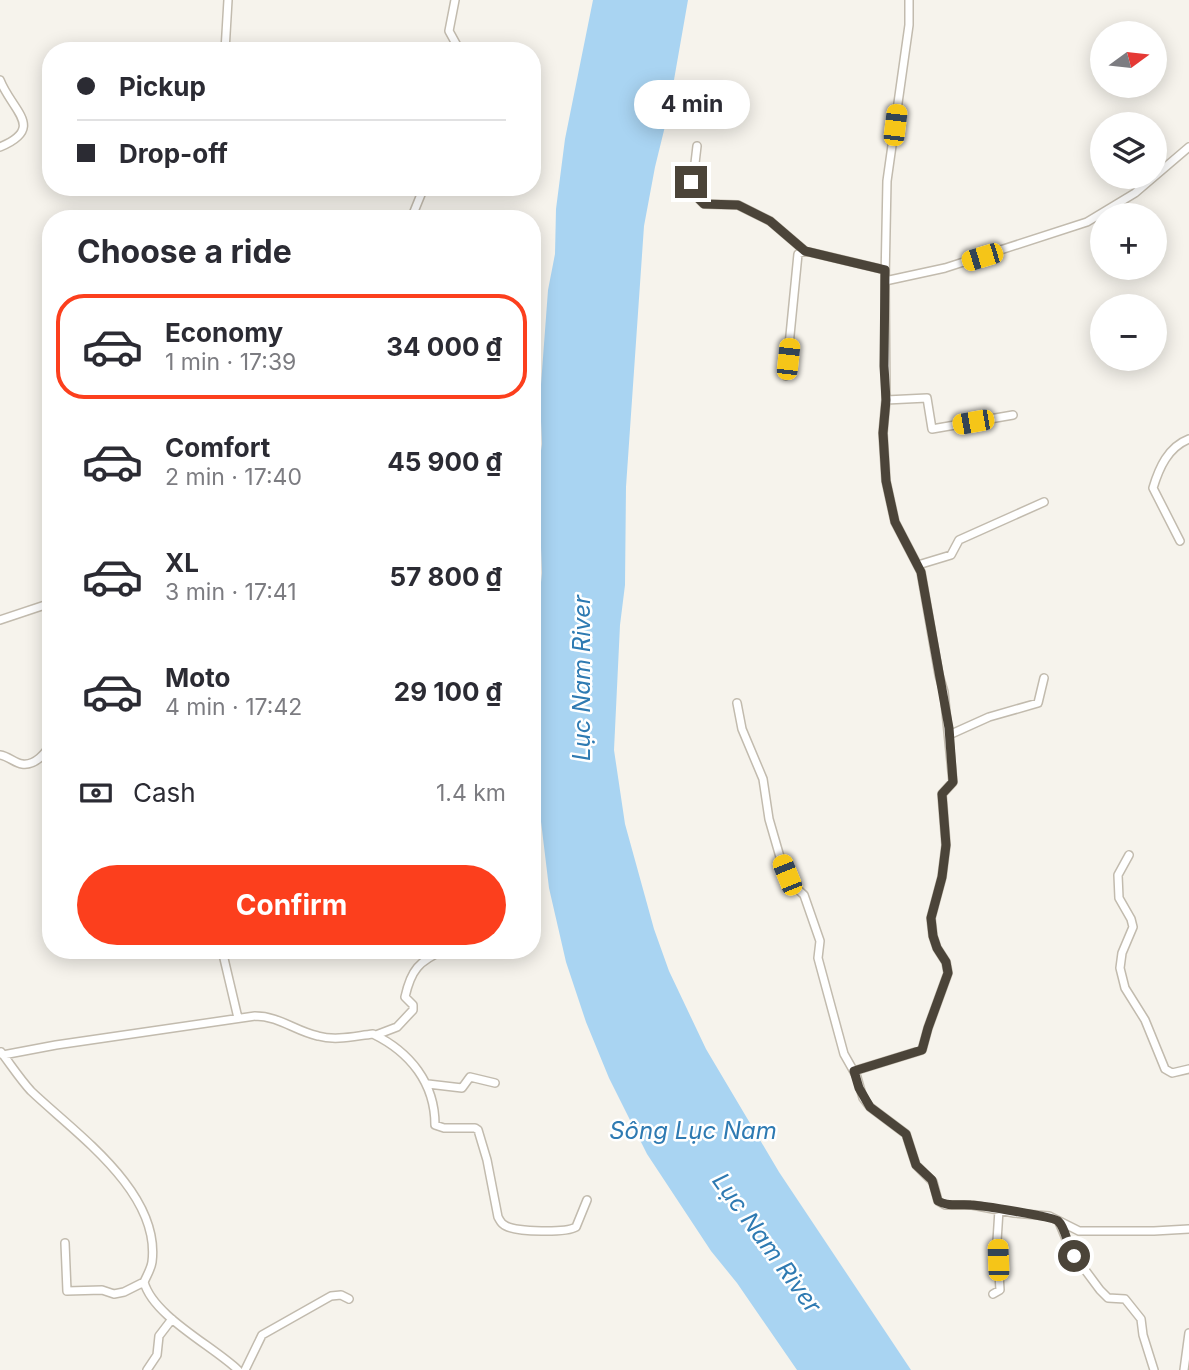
<!DOCTYPE html>
<html lang="en">
<head>
<meta charset="utf-8">
<style>
  :root { --surface:#fff; --page:#f7f7f7; --text:#2b2b33; --muted:#7c7c81; --line:#e1e1e2; --accent:#fc3f1d }
  body { margin:0; font-family:Inter,sans-serif; background:var(--page); color:var(--text); height:100vh; display:flex; flex-direction:column; font-size:26px; white-space:nowrap }
  * { box-sizing:border-box; margin:0 }
  p { font-size:23px; color:var(--muted) }
  .icon { flex:none; width:38px; height:38px; fill:none; stroke:currentColor; stroke-width:2; stroke-linecap:round; stroke-linejoin:round }
  .map { position:relative; flex:1; overflow:hidden }
  .side { position:absolute; left:42px; top:210px; width:499px; height:749px; display:flex; flex-direction:column; background:var(--surface); border-radius:28px; box-shadow:0 4px 18px #0003 }
  .side>* { flex:none }
  .hud { position:absolute; left:42px; top:42px; width:499px; height:154px; border-radius:28px; box-shadow:0 4px 18px #0003; display:grid; align-content:center; height:154px; padding:0 35px; background:var(--surface) }
  .needle { width:46px; rotate:75deg }
  .tools { position:absolute; left:1090px; top:21px; display:grid; gap:14px }
  .tools a { display:grid; place-items:center; width:77px; height:77px; border-radius:50%; background:var(--surface); box-shadow:0 4px 18px #0003; font-size:35px }
  .end { position:absolute; width:32px; height:32px; margin:-16px; border:9px solid #4b4439; background:#fff; box-shadow:0 0 0 4px #fff }
  .from { border-radius:50% }
  .bubble { position:absolute; height:49px; border-radius:24px; background:var(--surface); box-shadow:0 4px 18px #0003; font-size:23px; font-weight:700; line-height:49px; text-align:center }
  .car { position:absolute; width:21px; height:42px; margin:-21px -10px; border-radius:9px; box-shadow:0 0 5px 2px #0007; background:linear-gradient(#f5c518 24%,#345 0 40%,#f5c518 0 76%,#345 0 86%,#f5c518 0) }
  .hud b { display:flex; align-items:center; gap:24px; height:66px; font-size:26px }
  .hud b+b { border-top:2px solid var(--line) }
  .hud i { width:18px; height:18px; background:var(--text) }
  ul { padding:0; list-style:none }
  li { display:flex; align-items:center; gap:21px; height:105px; margin:0 14px 10px; padding:0 21px; border:4px solid transparent; border-radius:28px }
  li div { flex:1 }
  li b { display:block; font-size:26px }
  li em { font-style:normal; font-weight:700 }
  li.on { border-color:var(--accent) }
  li>.icon { width:63px; height:63px; stroke-width:1.5 }
  h2 { padding:0 35px; font-size:32px; line-height:84px }
  .pay { display:flex; align-items:center; gap:18px; height:77px; padding:0 35px; font-size:26px }
  .pay p { margin-inline-start:auto }
  .button { display:flex; gap:14px; margin-top:auto; padding:14px 35px }
  .button a { flex:1; height:80px; border-radius:42px; background:var(--accent); color:#fff; font-size:28px; font-weight:700; line-height:80px; text-align:center }
  .map>svg:first-child { display:block }
  .water { fill:#a9d4f2 }
  .lines { fill:none; stroke-linecap:round; stroke-linejoin:round }
  .minor-casing { stroke:#c2bbae; stroke-width:10 }
  .minor { stroke:#fff; stroke-width:7 }
  .route { stroke:#4b4439; stroke-width:9 }
  .labels { text-anchor:middle; dominant-baseline:central; stroke-width:5; stroke-linejoin:round; paint-order:stroke }
  .water-label { font-size:24px; font-style:italic; fill:#2e7ab2; stroke:#fff }
</style>
</head>
<body>
<div class="map">
<svg width="1189" height="1370" viewBox="0 0 1189 1370">
  <rect width="100%" height="100%" fill="#f6f3ec"/>
  <path class="water" d="M593 0H688L668 114 655 167 644 226 626 487 625 585 620 625 614 750 625 824 654 929 669 971 706 1049 779 1172 911 1370H797L737 1283 711 1251 647 1154 609 1078 586 1022 566 962 549 888 539 805 533 689 536 630 542 573 538 471 542 444 540 398 548 290 555 254 556 209 565 139Z"/>
  <g class="lines">
    <g class="minor-casing">
      <path id="minor" d="M455 0 449 31 460 51
        M909 0V25L887 181 885 281 945 268 1087 222 1135 193 1189 147
        M225 51 228 0
        M0 80C12 111 46 128 0 147
        M697 146 692 189 694 194 704 204 738 205 770 221 805 251 885 270
        M411 219 424 187
        M786 376 798 254 805 251
        M886 400 927 398 932 429 1013 415
        M1180 541 1153 488C1159 468 1168 447 1189 439
        M918 565 951 555 959 540 1044 502
        M0 620 51 603
        M737 703 742 729 763 779 769 819 780 857 792 884 804 895 820 941 818 958 844 1054 857 1077 863 1098 870 1107 906 1134 916 1165 933 1182 938 1201 945 1205H972L1014 1213 1049 1216 1079 1231H1154L1189 1229
        M949 735 989 717 1038 703 1044 678
        M0 755C8 756 15 763 22 764 35 766 46 753 51 743
        M1129 855 1118 875 1119 898 1131 919 1133 927 1122 953 1120 968 1125 988 1145 1020 1165 1069 1172 1073 1189 1069
        M222 950 238 1018
        M376 1035 397 1027 413 1010V1005L405 997C411 970 419 961 444 950
        M1 1052C11 1065 20 1079 31 1091 75 1133 161 1192 152 1262 151 1269 147 1275 144 1282 153 1316 213 1346 238 1370
        M3 1055 56 1045 255 1016C279 1016 295 1031 318 1036 336 1041 355 1036 373 1034 410 1052 435 1083 435 1125L444 1128H475L478 1130 487 1160 498 1217C501 1222 501 1224 506 1226 517 1232 566 1233 576 1227L587 1200
        M854 1071 922 1050 928 1028 948 973 946 962 937 948 933 936 931 918 942 877 946 845 942 794 953 782 944 692 939 675 921 572 895 522 886 481 883 433 886 400 885 281
        M428 1084 462 1088 470 1077 495 1083
        M1059 1222 1071 1251 1100 1290 1108 1298 1125 1299 1141 1319 1143 1335 1154 1370
        M65 1243 67 1291 102 1290 114 1294 124 1292 144 1282
        M993 1294 1000 1290 997 1241 999 1210
        M147 1370 157 1355 159 1336 172 1319
        M245 1370 262 1335 331 1296 341 1295 349 1299
        M1184 1370 1189 1333"/>
    </g>
    <use href="#minor" class="minor"/>
  </g>
  <g class="lines">
    <path class="route" d="M691 182 694 194 704 204 738 205 770 221 805 251 885 270 884 366 886 400 883 433 886 481 895 522 921 572 949 728 953 782 942 794 946 845 942 877 931 918 933 936 937 948 946 962 948 973 928 1028 922 1050 854 1071 859 1088 870 1107 906 1134 916 1165 932 1180 938 1201C948 1207 959 1204 971 1205 980 1205 1054 1217 1058 1221 1066 1228 1067 1246 1074 1256"/>
  </g>
  <g class="labels">
    <g class="water-label">
      <text transform="translate(581 678) rotate(-90)">Lục Nam River</text>
      <text x="693" y="1130">Sông Lục Nam</text>
      <text transform="translate(767 1243) rotate(54)">Lục Nam River</text>
    </g>
  </g>
</svg>
<div class="tools">
<a><svg class="needle" viewBox="-14 -14 28 28"><path d="M0-13l5 13h-10z" fill="#e53935"/><path d="M0 13l5-13h-10z" fill="#7c7c81"/></svg></a>
<a><svg class="icon" aria-label="layers" viewBox="0 0 24 24"><path d="M12 4l9 5-9 5-9-5zM3 14l9 5 9-5"/></svg></a>
<a>+</a>
<a>−</a>
</div>
<i class="end from" style="left:1074px;top:1256px"></i>
<i class="end" style="left:691px;top:182px"></i>
<div class="bubble" style="left:634px;top:80px;width:116px">4 min</div>
<i class="car" style="left:895px;top:125px;rotate:7deg"></i>
<i class="car" style="left:982px;top:257px;rotate:253deg"></i>
<i class="car" style="left:788px;top:359px;rotate:6deg"></i>
<i class="car" style="left:973px;top:422px;rotate:260deg"></i>
<i class="car" style="left:787px;top:875px;rotate:338deg"></i>
<i class="car" style="left:998px;top:1260px;rotate:358deg"></i>
<div class="hud">
<b><i class="from"></i>Pickup</b>
<b><i></i>Drop-off</b>
</div>
<section class="side">
<h2>Choose a ride</h2>
<ul>
<li class="on"><svg class="icon" aria-label="car" viewBox="0 0 24 24"><path d="M5 17H2v-5l4-1 3-4h7l3 4 3 1v5h-3M9 17h6M6 11h13"/><circle cx="7" cy="17" r="2"/><circle cx="17" cy="17" r="2"/></svg><div><b>Economy</b><p>1 min · 17:39</p></div><em>34 000 ₫</em></li>
<li><svg class="icon" aria-label="car" viewBox="0 0 24 24"><path d="M5 17H2v-5l4-1 3-4h7l3 4 3 1v5h-3M9 17h6M6 11h13"/><circle cx="7" cy="17" r="2"/><circle cx="17" cy="17" r="2"/></svg><div><b>Comfort</b><p>2 min · 17:40</p></div><em>45 900 ₫</em></li>
<li><svg class="icon" aria-label="car" viewBox="0 0 24 24"><path d="M5 17H2v-5l4-1 3-4h7l3 4 3 1v5h-3M9 17h6M6 11h13"/><circle cx="7" cy="17" r="2"/><circle cx="17" cy="17" r="2"/></svg><div><b>XL</b><p>3 min · 17:41</p></div><em>57 800 ₫</em></li>
<li><svg class="icon" aria-label="car" viewBox="0 0 24 24"><path d="M5 17H2v-5l4-1 3-4h7l3 4 3 1v5h-3M9 17h6M6 11h13"/><circle cx="7" cy="17" r="2"/><circle cx="17" cy="17" r="2"/></svg><div><b>Moto</b><p>4 min · 17:42</p></div><em>29 100 ₫</em></li>
</ul>
<div class="pay"><svg class="icon" aria-label="cash" viewBox="0 0 24 24"><path d="M3 7h18v10H3z"/><circle cx="12" cy="12" r="2"/></svg>Cash<p>1.4 km</p></div>
<div class="button"><a>Confirm</a></div>
</section>
</div>
</body>
</html>
